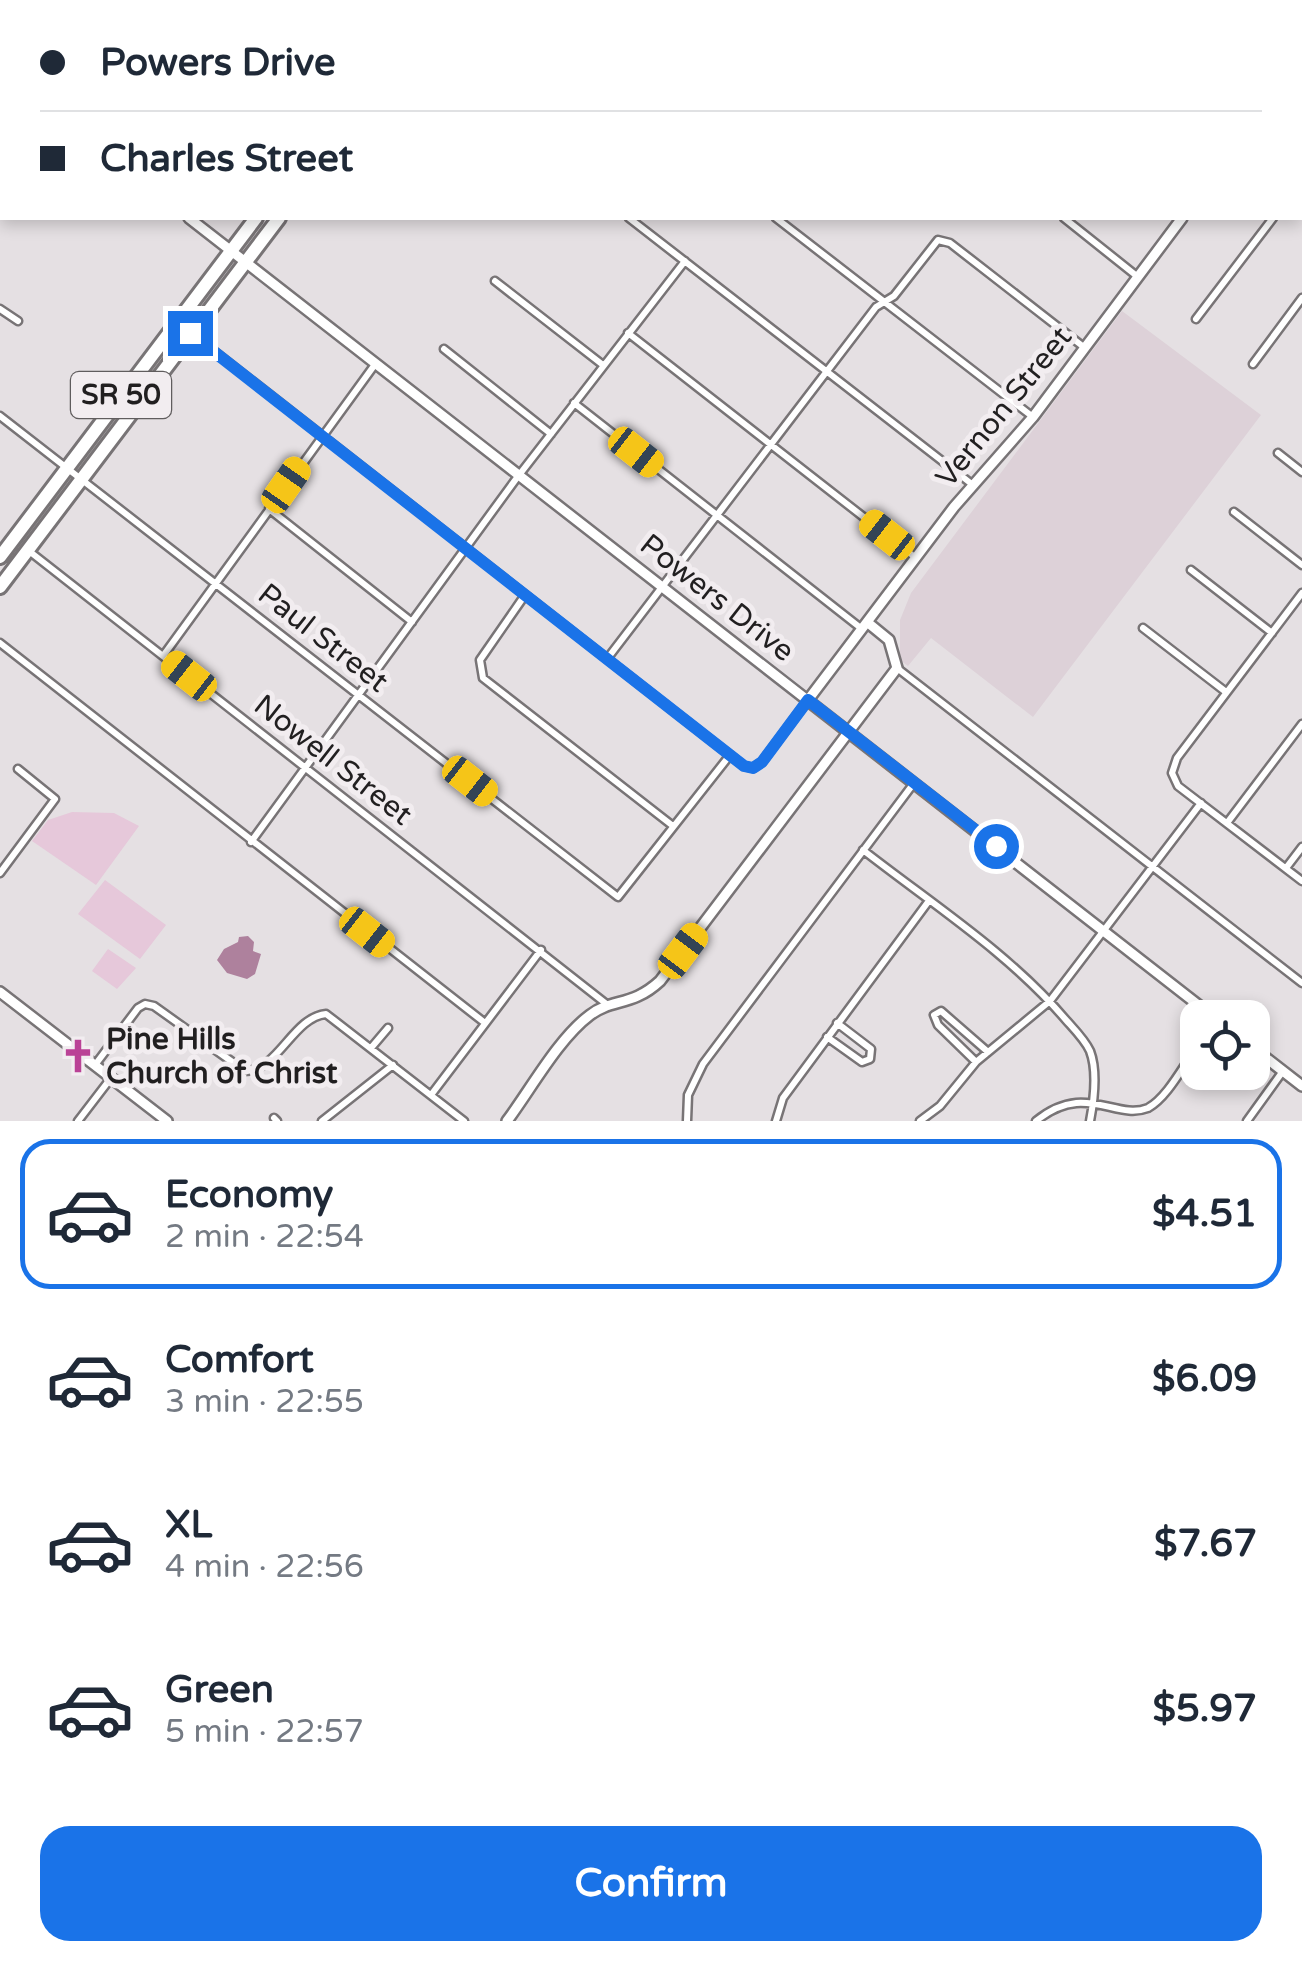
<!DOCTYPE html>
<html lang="en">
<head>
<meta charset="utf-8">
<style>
  :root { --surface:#fff; --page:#f2f2f3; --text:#1f2937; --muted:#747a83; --line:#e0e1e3; --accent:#1a73e8 }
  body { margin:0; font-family:"Varela Round",sans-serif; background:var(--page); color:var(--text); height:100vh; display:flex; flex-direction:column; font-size:38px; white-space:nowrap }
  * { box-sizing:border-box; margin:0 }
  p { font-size:32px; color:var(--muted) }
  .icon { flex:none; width:55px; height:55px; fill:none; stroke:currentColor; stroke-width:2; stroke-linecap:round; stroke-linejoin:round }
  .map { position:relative; height:1121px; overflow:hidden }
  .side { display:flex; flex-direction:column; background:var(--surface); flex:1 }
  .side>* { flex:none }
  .banner { position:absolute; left:0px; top:0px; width:1302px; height:220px; box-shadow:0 5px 15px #0003; display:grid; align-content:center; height:220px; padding:0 40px; background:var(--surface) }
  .fabs { position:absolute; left:1180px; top:1000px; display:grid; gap:20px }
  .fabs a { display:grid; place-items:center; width:90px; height:90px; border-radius:20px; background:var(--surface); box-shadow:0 5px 15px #0003; font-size:50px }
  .end { position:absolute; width:45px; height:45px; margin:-22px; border:12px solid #1a73e8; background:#fff; box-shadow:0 0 0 5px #fff }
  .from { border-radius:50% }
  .car { position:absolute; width:30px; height:60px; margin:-30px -15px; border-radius:12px; box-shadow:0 0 8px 2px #0007; background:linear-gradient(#f5c518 24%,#345 0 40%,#f5c518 0 76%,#345 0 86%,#f5c518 0) }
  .banner b { display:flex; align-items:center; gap:35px; height:95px; font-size:38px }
  .banner b+b { border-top:2px solid var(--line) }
  .banner i { width:25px; height:25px; background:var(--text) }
  ul { padding:18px 0 0; list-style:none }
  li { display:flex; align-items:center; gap:30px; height:150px; margin:0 20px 15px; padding:0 20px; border:5px solid transparent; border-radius:30px }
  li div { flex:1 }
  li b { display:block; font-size:38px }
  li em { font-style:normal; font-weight:700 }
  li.active { border-color:var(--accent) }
  li>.icon { width:90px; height:90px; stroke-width:1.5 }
  .button { display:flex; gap:20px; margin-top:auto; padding:20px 40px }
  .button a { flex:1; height:115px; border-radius:30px; background:var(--accent); color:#fff; font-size:40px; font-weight:700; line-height:115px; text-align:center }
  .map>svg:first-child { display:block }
  .built { fill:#ddd1d8 }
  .green { fill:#e6c8da }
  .water { fill:#ae819d }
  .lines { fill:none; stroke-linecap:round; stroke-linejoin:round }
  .street-casing { stroke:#787476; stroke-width:11 }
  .secondary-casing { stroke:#787476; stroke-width:14 }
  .highway-casing { stroke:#787476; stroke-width:18 }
  .street { stroke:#fff; stroke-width:6 }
  .secondary { stroke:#fff; stroke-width:9 }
  .highway { stroke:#fff; stroke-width:12 }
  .route { stroke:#1a73e8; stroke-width:12 }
  .labels { text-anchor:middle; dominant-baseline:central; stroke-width:10; stroke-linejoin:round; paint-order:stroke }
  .shield { fill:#f2edf0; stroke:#605d5e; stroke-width:2.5 }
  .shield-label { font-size:28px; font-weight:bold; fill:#211f20 }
  .street-label { font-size:30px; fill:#211f20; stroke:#f2edf0 }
  .poi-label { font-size:30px; font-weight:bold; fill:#211f20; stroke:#f2edf0; text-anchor:start }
</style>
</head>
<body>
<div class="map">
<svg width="1302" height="1121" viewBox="0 0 1302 1121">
  <rect width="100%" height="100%" fill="#e5e0e3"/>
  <path class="built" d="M1122 311 1261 415 1033 717 931 638 908 666 900 660V620L911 593Z"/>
  <path class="green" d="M72 812 114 813 139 826 96 885 32 841 48 820Z
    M105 880 166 925 140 959 78 914Z
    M108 949 136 968 117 989 92 971Z"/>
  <path class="water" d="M248 936 254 942 253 951 261 954 255 974 247 979 227 973 217 960 224 949 238 942 239 937Z"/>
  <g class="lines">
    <g class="street-casing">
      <path id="street" d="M351 0 354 2
        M614 2 615 0
        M884 2 886 0
        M990 2 991 0
        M1300 181 1302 179
        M629 218 973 485
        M776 218 1033 417
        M1064 218 1138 277
        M495 281 603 365
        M0 309 18 321
        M1196 319 1273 218
        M191 333 744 766 753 768 762 762 808 700
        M628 333 916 558
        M444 349 551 434
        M1253 364 1302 298
        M574 403 862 629
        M0 416 618 897 730 755
        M1278 453 1302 472
        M269 509 412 622
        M1234 512 1302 565
        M29 551 609 1006
        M1191 570 1272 633
        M1302 593 1177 758 1172 773 1178 786 1302 881
        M525 595 480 660 483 678 673 826
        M1143 628 1226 692
        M0 643 485 1023
        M163 656 376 363
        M607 659 876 307 894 296 938 240 950 243 1085 348
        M897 668 1302 983
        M1227 823 1302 724
        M251 842 516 479 685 261
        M863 850C932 904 1009 953 1066 1020 1074 1029 1085 1040 1090 1051 1098 1072 1094 1100 1090 1121
        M1286 868 1302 847
        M0 873 55 799 18 769
        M827 1037 862 1062 870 1059 871 1049 837 1023
        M371 1048 388 1028
        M976 1062 938 1025 934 1015 941 1011 988 1052
        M95 1065 138 1008 145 1004 154 1006 245 1071C278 1071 293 1017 326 1014L464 1121
        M431 1095 541 950
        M274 1118 277 1121
        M78 1121 111 1078
        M322 1121 393 1065
        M687 1121 688 1095 703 1064 914 783
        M776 1121 783 1098 928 902
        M920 1121 940 1106 976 1062 1050 1001 1201 803
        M1036 1121C1085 1081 1115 1121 1148 1108 1168 1097 1184 1064 1198 1046
        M1247 1121 1283 1071"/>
    </g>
    <g class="secondary-casing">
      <path id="secondary" d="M1085 0 1088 2
        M1292 0 1294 2
        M1300 13 1302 17
        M1300 60 1302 56
        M0 71 2 73
        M1300 166 1302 167
        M189 218 1215 1018
        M808 700 954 507 1033 417 1182 218
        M0 992 167 1121
        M1252 1047 1302 1086
        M507 1121C531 1089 558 1039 590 1015 612 998 632 1007 660 981L897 668 889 640 867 622"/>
    </g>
    <g class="highway-casing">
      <path id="highway" d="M39 2 40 0
        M48 2 50 0
        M76 2 77 0
        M421 2 423 0
        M444 2 446 0
        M0 93 2 88
        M0 150 2 145
        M0 557 256 218
        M0 587 279 218"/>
    </g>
    <use href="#street" class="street"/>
    <use href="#secondary" class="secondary"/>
    <use href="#highway" class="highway"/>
  </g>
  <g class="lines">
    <path class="route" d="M190 333 744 766 753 768 762 762 808 700 996 846"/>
  </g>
  <defs>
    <g id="church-bare" transform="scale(2.7)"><path d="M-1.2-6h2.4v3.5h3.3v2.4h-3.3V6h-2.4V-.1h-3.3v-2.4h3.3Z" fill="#ba4296" stroke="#f2edf0" stroke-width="2.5" paint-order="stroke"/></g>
  </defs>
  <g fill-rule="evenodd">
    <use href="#church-bare" x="78" y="1056"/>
  </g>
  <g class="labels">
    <rect class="shield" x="71" y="372" width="100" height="46" rx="8"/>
    <g class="shield-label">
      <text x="121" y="395">SR 50</text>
    </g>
    <g class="street-label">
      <text transform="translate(1004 407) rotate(-51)">Vernon Street</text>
      <text transform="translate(717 598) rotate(38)">Powers Drive</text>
      <text transform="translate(323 638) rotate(38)">Paul Street</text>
      <text transform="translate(333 760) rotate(38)">Nowell Street</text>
    </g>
    <g class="poi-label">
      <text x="106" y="1039">Pine Hills<tspan x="106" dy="34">Church of Christ</tspan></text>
    </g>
  </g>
</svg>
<div class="fabs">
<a><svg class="icon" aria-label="locate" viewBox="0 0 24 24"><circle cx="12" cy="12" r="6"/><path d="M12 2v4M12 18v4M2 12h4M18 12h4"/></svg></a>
</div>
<i class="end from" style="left:996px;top:846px"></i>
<i class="end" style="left:190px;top:333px"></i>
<i class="car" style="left:636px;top:452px;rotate:128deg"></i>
<i class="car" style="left:286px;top:485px;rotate:35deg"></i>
<i class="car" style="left:887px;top:535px;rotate:308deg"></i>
<i class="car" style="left:189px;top:676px;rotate:308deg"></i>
<i class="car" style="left:470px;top:781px;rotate:128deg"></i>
<i class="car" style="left:367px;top:932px;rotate:128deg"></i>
<i class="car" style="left:683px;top:951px;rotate:37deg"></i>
<div class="banner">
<b><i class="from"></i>Powers Drive</b>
<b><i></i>Charles Street</b>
</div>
</div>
<section class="side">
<ul>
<li class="active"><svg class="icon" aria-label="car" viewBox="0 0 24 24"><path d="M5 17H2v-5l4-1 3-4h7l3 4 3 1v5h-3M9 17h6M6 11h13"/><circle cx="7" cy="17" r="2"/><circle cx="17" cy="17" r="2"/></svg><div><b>Economy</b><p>2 min · 22:54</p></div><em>$4.51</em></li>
<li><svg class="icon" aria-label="car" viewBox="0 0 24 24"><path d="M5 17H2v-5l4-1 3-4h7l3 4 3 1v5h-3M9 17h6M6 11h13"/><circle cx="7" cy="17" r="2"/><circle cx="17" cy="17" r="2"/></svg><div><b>Comfort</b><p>3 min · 22:55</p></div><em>$6.09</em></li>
<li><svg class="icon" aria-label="car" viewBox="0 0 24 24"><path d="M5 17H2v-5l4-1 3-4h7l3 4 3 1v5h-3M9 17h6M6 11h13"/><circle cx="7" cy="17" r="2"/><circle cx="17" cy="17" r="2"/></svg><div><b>XL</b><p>4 min · 22:56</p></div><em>$7.67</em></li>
<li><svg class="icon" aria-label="car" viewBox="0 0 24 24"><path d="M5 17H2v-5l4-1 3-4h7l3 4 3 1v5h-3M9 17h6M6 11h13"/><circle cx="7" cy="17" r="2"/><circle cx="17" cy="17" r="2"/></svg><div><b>Green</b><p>5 min · 22:57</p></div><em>$5.97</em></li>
</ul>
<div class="button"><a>Confirm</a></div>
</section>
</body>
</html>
